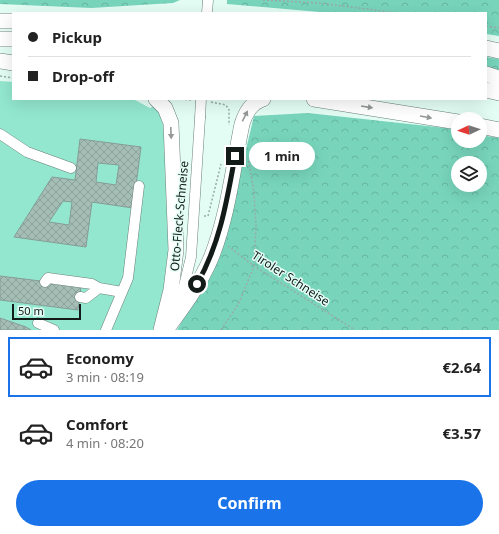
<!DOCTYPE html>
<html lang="en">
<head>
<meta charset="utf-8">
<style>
  :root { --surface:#fff; --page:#f2f2f2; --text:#222; --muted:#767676; --line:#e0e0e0; --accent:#1a73e8 }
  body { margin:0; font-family:"Noto Sans",sans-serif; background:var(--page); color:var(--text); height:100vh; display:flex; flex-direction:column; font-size:15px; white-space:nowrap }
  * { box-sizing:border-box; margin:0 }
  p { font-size:13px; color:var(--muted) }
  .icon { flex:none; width:22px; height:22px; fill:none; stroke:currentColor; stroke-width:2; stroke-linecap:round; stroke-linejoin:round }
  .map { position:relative; height:330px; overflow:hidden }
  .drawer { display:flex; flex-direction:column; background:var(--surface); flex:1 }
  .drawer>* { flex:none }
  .top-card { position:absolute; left:12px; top:12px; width:475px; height:88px; border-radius:0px; box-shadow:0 4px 16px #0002; display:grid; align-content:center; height:88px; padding:0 16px; background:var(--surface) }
  .needle { width:26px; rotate:266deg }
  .controls { position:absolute; left:451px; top:112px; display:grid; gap:8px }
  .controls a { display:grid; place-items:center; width:36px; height:36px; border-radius:50%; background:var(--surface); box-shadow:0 4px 16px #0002; font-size:20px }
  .scale { position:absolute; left:12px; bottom:10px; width:69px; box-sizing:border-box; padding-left:4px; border:2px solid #121b18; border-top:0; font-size:11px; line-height:14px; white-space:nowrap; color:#121b18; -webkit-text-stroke:3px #e3fdf5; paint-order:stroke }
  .end { position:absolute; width:18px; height:18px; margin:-9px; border:5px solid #121b18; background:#fff; box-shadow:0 0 0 2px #fff }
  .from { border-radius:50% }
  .bubble { position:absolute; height:28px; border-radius:14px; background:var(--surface); box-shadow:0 4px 16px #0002; font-size:13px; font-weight:700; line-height:28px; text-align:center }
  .top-card b { display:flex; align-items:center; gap:14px; height:38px; font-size:15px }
  .top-card b+b { border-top:1px solid var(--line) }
  .top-card i { width:10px; height:10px; background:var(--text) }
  ul { padding:7px 0 0; list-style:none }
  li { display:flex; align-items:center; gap:12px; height:60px; margin:0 8px 6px; padding:0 8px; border:2px solid transparent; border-radius:0px }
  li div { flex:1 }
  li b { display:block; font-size:15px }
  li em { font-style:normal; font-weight:700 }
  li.active { border-color:var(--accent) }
  li>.icon { width:36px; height:36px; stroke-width:1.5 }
  .button { display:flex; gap:8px; margin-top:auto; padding:8px 16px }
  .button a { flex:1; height:46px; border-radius:24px; background:var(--accent); color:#fff; font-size:16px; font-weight:700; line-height:46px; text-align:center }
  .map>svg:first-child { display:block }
  .forest { fill:url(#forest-crowns); fill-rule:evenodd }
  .pitch { fill:#93e7cf }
  .building { fill:url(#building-cross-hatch); stroke:#859d96; fill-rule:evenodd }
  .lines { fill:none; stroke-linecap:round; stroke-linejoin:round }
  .minor-casing { stroke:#6a817a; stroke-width:11 }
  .highway-casing { stroke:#6a817a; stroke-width:16 }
  .path { stroke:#98aca6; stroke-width:1.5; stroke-dasharray:2 2; stroke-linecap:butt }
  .minor { stroke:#fff; stroke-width:10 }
  .highway { stroke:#fff; stroke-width:15 }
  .minor-bridge-casing { stroke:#6a817a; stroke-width:11; stroke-linecap:butt }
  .minor-bridge { stroke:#fff; stroke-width:10 }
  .oneway { fill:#949897 }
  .route { stroke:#121b18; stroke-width:5 }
  .labels { text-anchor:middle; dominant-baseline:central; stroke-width:3; stroke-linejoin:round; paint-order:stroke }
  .street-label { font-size:12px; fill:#121b18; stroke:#e3fdf5 }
</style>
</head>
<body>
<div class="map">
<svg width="499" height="330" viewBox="0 0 499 330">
  <defs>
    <pattern id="forest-crowns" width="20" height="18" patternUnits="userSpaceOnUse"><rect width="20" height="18" fill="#78d5bc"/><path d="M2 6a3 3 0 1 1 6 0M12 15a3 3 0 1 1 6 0" fill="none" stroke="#67b6a1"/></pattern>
    <pattern id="building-cross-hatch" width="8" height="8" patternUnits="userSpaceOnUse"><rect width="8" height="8" fill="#a4bdb5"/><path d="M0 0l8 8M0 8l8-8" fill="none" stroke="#8ca29b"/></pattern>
  </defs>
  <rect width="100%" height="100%" fill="#e3fdf5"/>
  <path class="forest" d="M0 0H180L173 3 91 8 0 4Z
    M227 0H499V36L486 34V13H331L227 4Z
    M486 57 499 59V70L486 67Z
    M308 113 455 129 458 130V141H480V135L499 138V330H177L221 254 254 116ZM458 163H480V185H458Z"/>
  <path class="pitch" d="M0 81 13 82V99H133L150 108 157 105 166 135 171 263 163 330H0Z"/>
  <path class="building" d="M80 139 141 147 133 208 92 202 86 247 14 237 52 177 75 180ZM98 163 119 165 116 185 96 182ZM63 201 72 202 69 225 49 222Z
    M0 276 81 286 78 310 0 300Z
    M0 318 26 327 31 330H0Z"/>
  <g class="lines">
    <g class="minor-casing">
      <path id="minor" d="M207 13 208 0
        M0 134 27 152 71 168
        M45 282 48 278 92 284 99 288
        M80 297 86 298 99 288 122 292
        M174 310 183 290 191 257 200 118
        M38 323 54 330
        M106 330 128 278 139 186"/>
    </g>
    <g class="highway-casing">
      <path id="highway" d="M0 21H13
        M0 39H13
        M486 48 499 51
        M0 61 13 63
        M486 74 499 78
        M486 90 499 93
        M156 99 165 108 171 123 176 250 171 290 161 330
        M314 99 458 122
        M480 126 499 130
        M166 330C183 307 200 284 211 258 228 216 233 168 242 124 246 112 251 103 263 99"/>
    </g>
    <path class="path" d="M263 0 319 3 397 13
      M486 26 499 28
      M0 76 13 78
      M181 99 191 100
      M211 102 226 105 229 110V125
      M204 216H208L221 164
      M228 246 254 266 355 330
      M221 330 239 303 254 266 256 226 254 192 248 158"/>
    <use href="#minor" class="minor"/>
    <use href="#highway" class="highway"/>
    <g class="minor-bridge-casing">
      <path id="minor-bridge" d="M200 118 201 99"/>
    </g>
    <use href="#minor-bridge" class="minor-bridge"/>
  </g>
  <defs><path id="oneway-solid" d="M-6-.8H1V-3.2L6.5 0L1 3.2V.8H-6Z"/></defs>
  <g class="oneway">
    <use href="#oneway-solid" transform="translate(367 107) rotate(9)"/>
    <use href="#oneway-solid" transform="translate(245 116) rotate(-64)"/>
    <use href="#oneway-solid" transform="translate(426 117) rotate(10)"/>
    <use href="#oneway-solid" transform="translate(171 133) rotate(88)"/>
  </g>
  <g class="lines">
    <path class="route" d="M197 284C220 244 227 200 235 156"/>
  </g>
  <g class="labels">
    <g class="street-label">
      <text transform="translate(179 216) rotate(-85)">Otto-Fleck-Schneise</text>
      <text transform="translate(291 278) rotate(33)">Tiroler Schneise</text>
    </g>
  </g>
</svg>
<div class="controls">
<a><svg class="needle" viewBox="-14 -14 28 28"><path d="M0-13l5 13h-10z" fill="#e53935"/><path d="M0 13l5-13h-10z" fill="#767676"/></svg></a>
<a><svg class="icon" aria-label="layers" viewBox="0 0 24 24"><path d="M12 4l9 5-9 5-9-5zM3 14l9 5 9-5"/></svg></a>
</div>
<div class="scale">50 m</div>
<i class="end from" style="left:197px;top:284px"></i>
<i class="end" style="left:235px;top:156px"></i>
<div class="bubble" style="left:249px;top:142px;width:66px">1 min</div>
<div class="top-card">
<b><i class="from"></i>Pickup</b>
<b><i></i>Drop-off</b>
</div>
</div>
<section class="drawer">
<ul>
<li class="active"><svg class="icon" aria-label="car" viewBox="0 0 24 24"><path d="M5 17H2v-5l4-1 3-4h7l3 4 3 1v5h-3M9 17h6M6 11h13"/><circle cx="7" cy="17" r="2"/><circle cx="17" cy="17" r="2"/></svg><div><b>Economy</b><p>3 min · 08:19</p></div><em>€2.64</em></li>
<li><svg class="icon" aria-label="car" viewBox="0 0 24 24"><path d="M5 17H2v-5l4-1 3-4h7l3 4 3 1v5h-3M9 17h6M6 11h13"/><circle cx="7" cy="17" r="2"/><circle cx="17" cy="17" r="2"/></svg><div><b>Comfort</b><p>4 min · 08:20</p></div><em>€3.57</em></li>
</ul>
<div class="button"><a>Confirm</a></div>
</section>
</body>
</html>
